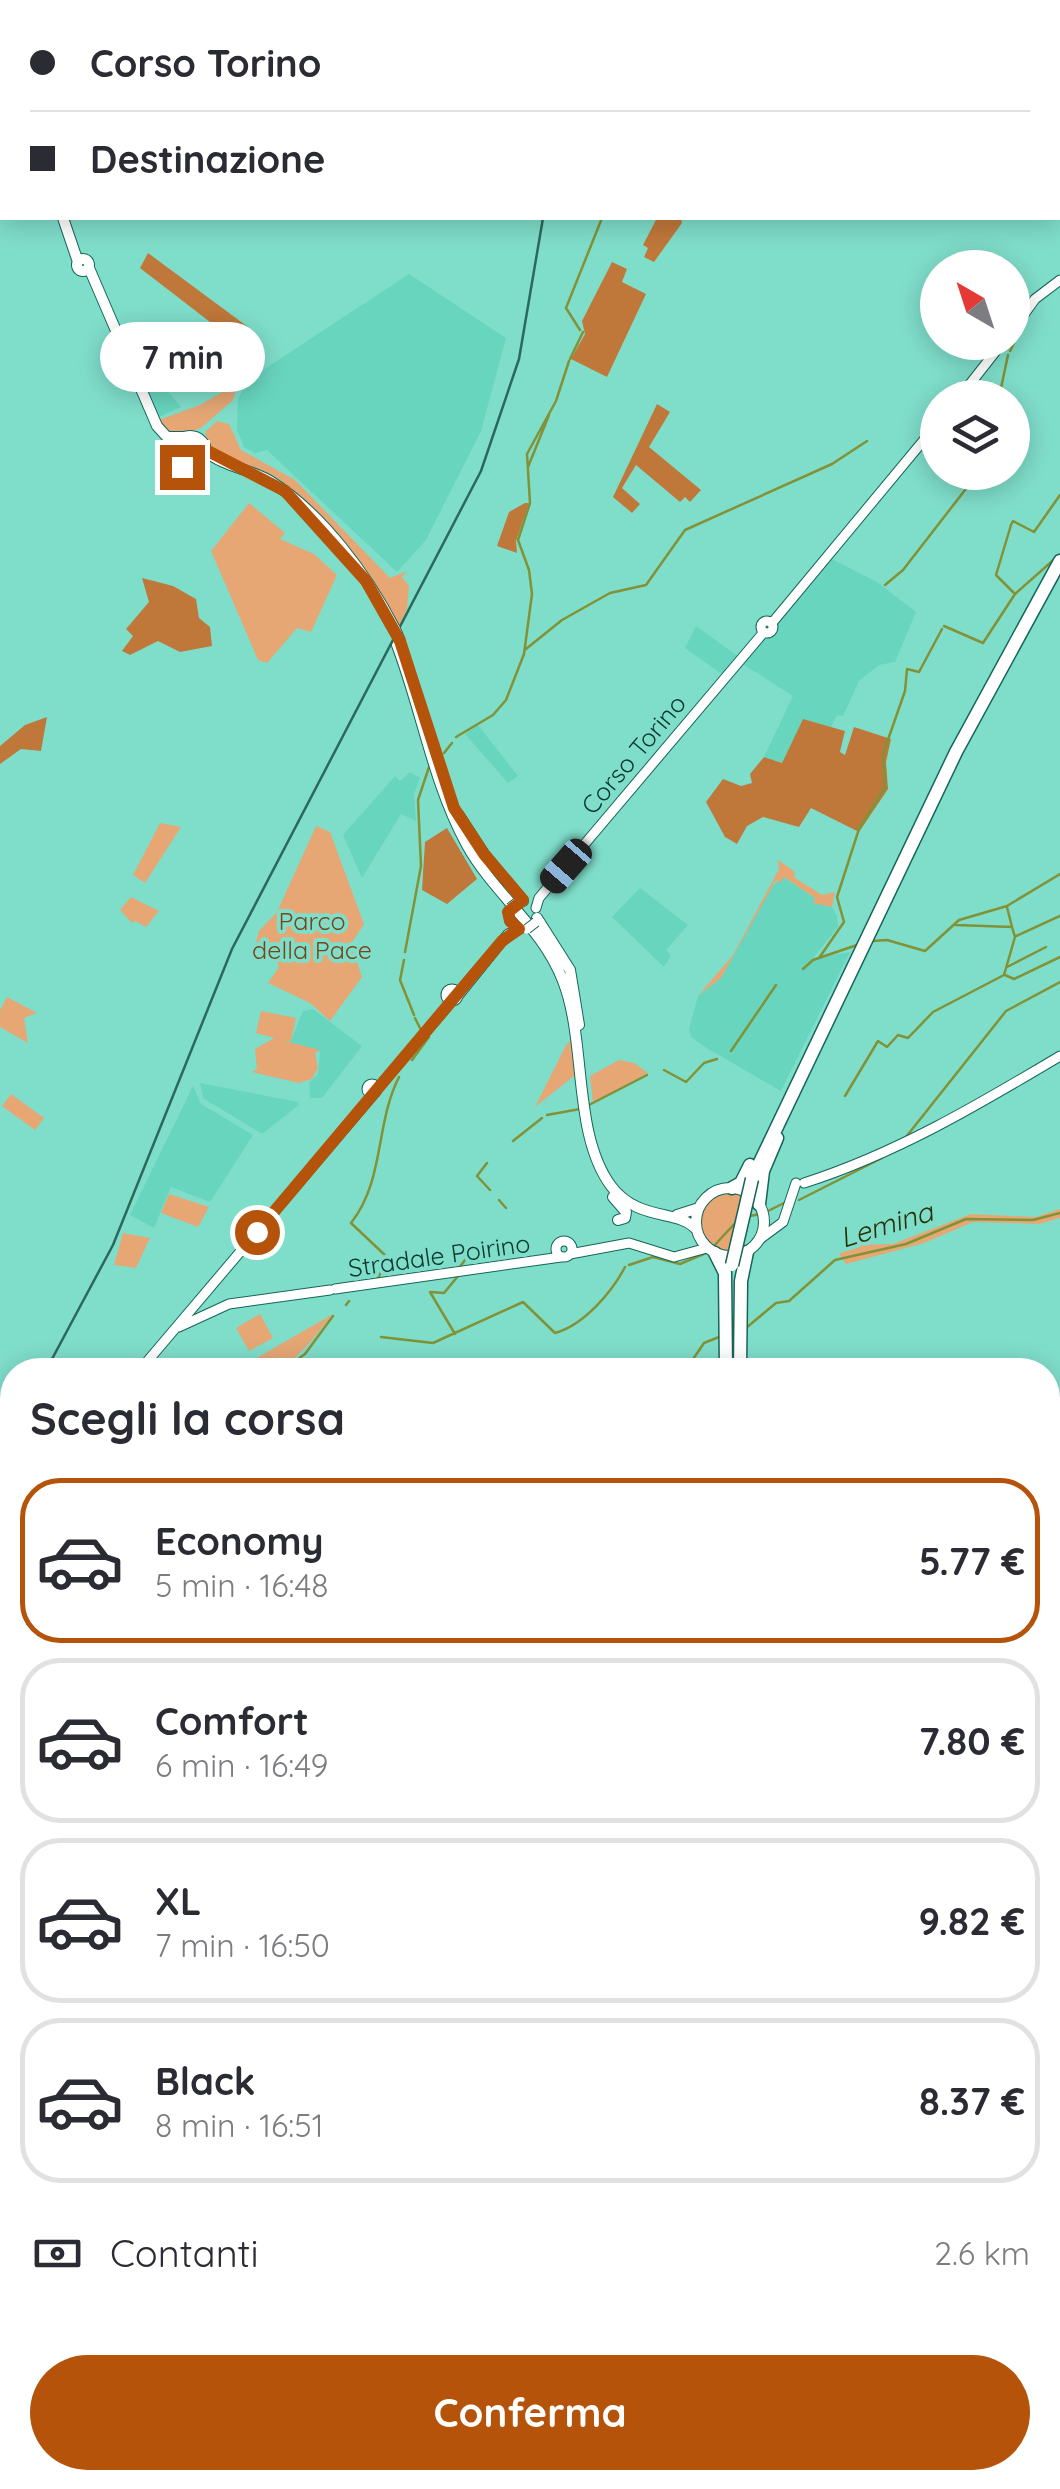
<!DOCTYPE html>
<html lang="it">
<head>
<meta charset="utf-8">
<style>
  :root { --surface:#fff; --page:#f7f7f7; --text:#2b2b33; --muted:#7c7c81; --line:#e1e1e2; --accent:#b45309 }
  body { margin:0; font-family:Quicksand,sans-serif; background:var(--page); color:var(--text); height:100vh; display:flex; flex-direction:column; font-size:38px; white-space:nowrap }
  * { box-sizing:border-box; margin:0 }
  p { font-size:32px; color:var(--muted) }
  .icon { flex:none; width:55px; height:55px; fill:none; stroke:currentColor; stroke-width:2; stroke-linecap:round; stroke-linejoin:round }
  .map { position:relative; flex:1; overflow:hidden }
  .details { position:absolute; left:0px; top:1358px; width:1060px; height:1132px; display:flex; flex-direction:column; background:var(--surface); border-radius:40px 40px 0 0; box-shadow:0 5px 25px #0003 }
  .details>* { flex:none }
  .banner { position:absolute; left:0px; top:0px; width:1060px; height:220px; box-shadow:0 5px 25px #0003; display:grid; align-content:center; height:220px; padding:0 30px; background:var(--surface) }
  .needle { width:65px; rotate:321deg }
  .buttons { position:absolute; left:920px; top:250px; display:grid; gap:20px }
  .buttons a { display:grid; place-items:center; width:110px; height:110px; border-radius:50%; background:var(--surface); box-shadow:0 5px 25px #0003; font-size:50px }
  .end { position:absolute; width:45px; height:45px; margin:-22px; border:12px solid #b45309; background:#fff; box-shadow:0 0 0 5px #fff }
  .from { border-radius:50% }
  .bubble { position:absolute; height:70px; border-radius:35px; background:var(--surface); box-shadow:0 5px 25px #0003; font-size:32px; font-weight:700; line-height:70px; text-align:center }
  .car { position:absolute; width:30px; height:60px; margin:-30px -15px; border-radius:12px; box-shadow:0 0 8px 2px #0007; background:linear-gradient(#222 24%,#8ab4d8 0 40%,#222 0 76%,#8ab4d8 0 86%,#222 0) }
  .banner b { display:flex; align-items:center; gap:35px; height:95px; font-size:38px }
  .banner b+b { border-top:2px solid var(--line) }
  .banner i { width:25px; height:25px; background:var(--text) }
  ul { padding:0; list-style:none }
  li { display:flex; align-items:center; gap:30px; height:165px; margin:0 20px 15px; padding:0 10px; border:5px solid var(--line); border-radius:40px }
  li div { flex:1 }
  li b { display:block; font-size:38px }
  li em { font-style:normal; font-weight:700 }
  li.on { border-color:var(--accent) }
  li>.icon { width:90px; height:90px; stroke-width:1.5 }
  h2 { padding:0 30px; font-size:45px; line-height:120px }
  .pay { display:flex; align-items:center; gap:25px; height:110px; padding:0 30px; font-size:38px }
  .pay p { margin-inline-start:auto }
  .action { display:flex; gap:20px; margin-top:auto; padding:20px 30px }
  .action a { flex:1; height:115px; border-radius:60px; background:var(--accent); color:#fff; font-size:40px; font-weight:700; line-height:115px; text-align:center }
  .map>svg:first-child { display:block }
  .built { fill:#68d5bf }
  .green { fill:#e6a775 }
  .forest { fill:#c0783a }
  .water { fill:#819237 }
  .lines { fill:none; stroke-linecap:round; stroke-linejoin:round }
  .stream { stroke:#819237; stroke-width:2.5 }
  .secondary-casing { stroke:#166558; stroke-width:11 }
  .primary-casing { stroke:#166558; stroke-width:12 }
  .highway-casing { stroke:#166558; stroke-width:15 }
  .secondary { stroke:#fff; stroke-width:9 }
  .primary { stroke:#fff; stroke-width:10 }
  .highway { stroke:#fff; stroke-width:12 }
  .rail { stroke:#2d685c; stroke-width:2.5 }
  .secondary-bridge-casing { stroke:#166558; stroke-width:11; stroke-linecap:butt }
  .primary-bridge-casing { stroke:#166558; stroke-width:12; stroke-linecap:butt }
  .highway-bridge-casing { stroke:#166558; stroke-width:15; stroke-linecap:butt }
  .secondary-bridge { stroke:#fff; stroke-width:9 }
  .primary-bridge { stroke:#fff; stroke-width:10 }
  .highway-bridge { stroke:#fff; stroke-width:12 }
  .route { stroke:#b45309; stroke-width:12 }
  .labels { text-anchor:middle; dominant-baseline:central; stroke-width:8; stroke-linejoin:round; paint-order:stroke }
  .street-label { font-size:25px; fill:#0b362e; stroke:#7fdeca }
  .park-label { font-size:25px; fill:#764519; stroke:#7fdeca }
  .water-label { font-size:28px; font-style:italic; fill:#2a3109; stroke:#7fdeca }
</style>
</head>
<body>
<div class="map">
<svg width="1060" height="2489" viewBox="0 0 1060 2489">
  <rect width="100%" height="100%" fill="#7fdeca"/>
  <path class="built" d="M409 274 506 338 481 431 426 540 397 572 267 450 255 453 244 447 237 430 238 399 248 380Z
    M147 367 181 407 155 419 145 388 152 384 143 370Z
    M828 557 877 582 916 612 895 662 879 665 859 681 843 716 837 715 831 727 803 720 782 763 764 757 793 696 741 663 763 636 771 635 776 620Z
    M696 626 739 657 723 675 685 648Z
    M478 725 518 776 508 783 465 734Z
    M410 772 420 778 414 794 416 821 401 814 362 878 343 835 395 776 400 781Z
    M783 877 815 898 814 903 832 907 837 916 838 927 813 958 850 952 781 1091 705 1047 691 1037 689 1029 698 996 721 978 771 887Z
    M640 888 688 925 666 950 671 955 664 967 612 917Z
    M313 1009 362 1046 322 1098H310L309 1083 318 1074 320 1051 290 1043 303 1011Z
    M200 1083 298 1102 299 1105 262 1134 203 1098Z
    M193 1086 201 1104 253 1135 210 1202 171 1187 154 1228 130 1215Z"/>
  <path class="green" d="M238 383 233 400 201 428 174 437 156 421 200 405Z
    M217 421 229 424 241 450 295 480 390 578 407 571 402 577 409 586 407 609 399 626C371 576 323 506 274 476 254 464 227 462 209 449L205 432Z
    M249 503 285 533 280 539 314 554 337 575 311 632 297 628 267 663 258 660 211 551Z
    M160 823 181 827 145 883 133 875Z
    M316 826 330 832 364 924 351 944 362 977 330 1021 310 1003 268 983 279 967 273 952 256 942 259 931 277 912Z
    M778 860 794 871 795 878 822 895 835 892 832 907 813 903 815 898 784 877 780 883 776 880 721 978 698 996 733 955 779 869Z
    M131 897 159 911 146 927 135 921 132 923 120 910Z
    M7 997 37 1013 24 1018 28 1043 0 1027V1010Z
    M261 1011 296 1018 291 1041H285L320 1050 315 1053 318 1068 312 1079 299 1083 252 1072 257 1069 255 1049 274 1038 256 1033Z
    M572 1039 579 1072 535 1107 566 1045Z
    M619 1060 634 1063 648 1073 593 1102 590 1076Z
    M11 1094 44 1118 35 1130 2 1106Z
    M726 1191 743 1193 730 1255 711 1248 698 1226 705 1202Z
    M169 1194 209 1207 198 1227 161 1213Z
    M1060 1209V1218L1039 1224 973 1222 924 1243 846 1264 839 1254 859 1245 893 1244 971 1214 1035 1217Z
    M123 1233 150 1238 136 1268 114 1265Z
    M260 1314 273 1338 249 1351 236 1328Z
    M333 1314C307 1345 285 1384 239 1368Z"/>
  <path class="forest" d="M657 218H681L682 223 654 262 644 257 648 248 643 245Z
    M148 253 248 327 236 342 140 268Z
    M612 262 627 269 622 282 646 294 607 377 571 359 585 334 582 321Z
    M657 404 670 412 649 447 701 490 690 502 685 497 680 502 636 465 622 488 640 504 632 513 613 497Z
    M525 503H529L516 541 517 553 497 546 509 512Z
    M142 578 173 586 196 599 199 618 210 627 212 646 180 652 158 641 130 655 122 651 133 636 126 629 149 602Z
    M47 717 41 751 21 749 0 764V746L25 725Z
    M803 719 845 731 840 752 845 755 854 727 891 739 886 762 888 789 859 832 811 808 799 827 763 817 747 826 737 844 725 837 706 802 723 779 741 786 752 783 750 774 764 757 782 763Z
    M447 828 477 879 447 904 422 890 425 842Z
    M1048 2125 1060 2130 1059 2192 1048 2180Z"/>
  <path class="water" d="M1060 2032V2089L1048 2091V2033Z"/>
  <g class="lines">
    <path class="stream" d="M580 330 566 308 602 218
      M1010 351 1014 343
      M570 359 583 332
      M1001 388 1008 355
      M999 396 1000 392
      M528 467 549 415
      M885 585 903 570 979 472
      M1015 594 996 575 1011 525 1013 521 1034 532 1060 495
      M944 626 983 643 1015 594 1059 555
      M526 649 562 620 610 593 646 585 685 530 832 464 867 441
      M456 737 493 715 506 700 524 654 532 594 529 570 518 540 530 503 527 454 556 401 569 361
      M444 753 452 743
      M956 925 1012 927 1007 907
      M1016 936 1060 916
      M873 941 887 940 925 951 959 920 1007 906 1060 874
      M405 952 421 866 418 800 429 767
      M819 958 844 922 837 897 859 829 885 787 883 754 905 691 907 669 919 672 942 629
      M404 960 400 980 414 1015
      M1007 967 1046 947
      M803 969 813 960 857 945
      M1005 975 1014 979 1060 957
      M415 1018 421 1030
      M731 1051 776 985
      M412 1060 429 1037
      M664 1070 686 1082 704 1063 717 1059
      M845 1096 878 1041 887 1047 898 1035 908 1038 933 1012 1004 975 1015 937 1012 927
      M587 1106 647 1075
      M547 1115 580 1109
      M906 1137 1006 1011 1060 982
      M513 1141 542 1118
      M487 1163 477 1176 490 1190
      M499 1200 506 1208
      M799 1200 882 1158
      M766 1212 784 1203
      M750 1216 760 1214
      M712 1248 738 1220
      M629 1265 653 1257 680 1264 706 1253
      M459 1268 468 1256
      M378 1278 388 1258 351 1223C385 1180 375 1124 399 1077
      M346 1305 349 1301
      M746 1328 776 1303 789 1301 835 1260 906 1244 966 1219 1033 1220 1060 1213
      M455 1334 430 1292 444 1293 458 1276
      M381 1337 433 1343 523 1302 555 1333C584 1325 612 1292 625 1267
      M283 1370 305 1354 333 1316
      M649 1370 661 1366 675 1370
      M677 1370 687 1368 704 1343 719 1337
      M0 2265H12
      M1048 2412 1060 2414
      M39 2478 51 2489
      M463 2478 512 2482
      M648 2478 667 2489
      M720 2479 735 2478
      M515 2482 534 2489
      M5 2489 23 2478
      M378 2489 392 2478
      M681 2489 686 2483 717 2479"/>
    <g class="secondary-casing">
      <path id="secondary" d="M1012 331 1035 299 1060 280
        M959 398 1003 342
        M761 627a6 6 0 1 1 12 0a6 6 0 1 1-12 0Z
        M772 623 938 423
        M510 908V921L520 929
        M536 908 539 898 764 632
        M446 995a6 6 0 1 1 12 0a6 6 0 1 1-12 0Z
        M458 996 508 934 519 929
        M367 1089a5 5 0 1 1 10 0a5 5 0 1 1-10 0Z
        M377 1089 453 1000
        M804 1183C895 1154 978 1105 1060 1056
        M760 1239 783 1222 796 1183
        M556 1249a8 8 0 1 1 16 0a8 8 0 1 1-16 0Z
        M570 1254 629 1243 674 1257 707 1248
        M335 1289 561 1257
        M179 1327 229 1304 330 1290
        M140 1370 374 1094
        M0 1554 12 1533
        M0 1610 12 1621"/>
    </g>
    <g class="primary-casing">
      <path id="primary" d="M0 51 2 53
        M1 65 2 72
        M63 218 78 262
        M77 265a6 6 0 1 1 12 0a6 6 0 1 1-12 0Z
        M89 268 157 426 167 437H183
        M174 452a16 16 0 1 1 32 0a16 16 0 1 1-32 0Z
        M206 451C222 466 250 469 270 481 322 513 367 575 395 629
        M397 645C422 711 433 783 467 845 494 894 543 928 563 981 587 1042 572 1133 611 1186 638 1222 678 1209 696 1229
        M458 814 484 854 523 901
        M537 918 570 970 579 1025
        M696 1222a34 34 0 1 1 68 0a34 34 0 1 1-68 0Z
        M613 1197 626 1212 625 1218 618 1220
        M677 1215 699 1208
        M930 2478 929 2485 934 2488 940 2484 938 2478"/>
    </g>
    <g class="highway-casing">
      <path id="highway" d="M752 1179 956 752 1060 561
        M732 1188 741 1183 750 1165
        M759 1204 763 1171 777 1138
        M715 1253 725 1273 726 1370
        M740 1370 741 1281 747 1252
        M0 2107 12 2104"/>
    </g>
    <use href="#secondary" class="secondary"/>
    <use href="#primary" class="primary"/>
    <use href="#highway" class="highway"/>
    <path class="rail" d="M568 2V0
      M52 1359 113 1245 232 949 481 471 519 359 543 218"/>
    <g class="secondary-bridge-casing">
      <path id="secondary-bridge" d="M510 908 519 901
        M527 929 536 922"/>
    </g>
    <g class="primary-bridge-casing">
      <path id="primary-bridge" d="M395 629 400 641"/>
    </g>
    <g class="highway-bridge-casing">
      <path id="highway-bridge" d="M732 1265 752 1179"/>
    </g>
    <use href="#secondary-bridge" class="secondary-bridge"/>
    <use href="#primary-bridge" class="primary-bridge"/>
    <use href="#highway-bridge" class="highway-bridge"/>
  </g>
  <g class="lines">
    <path class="route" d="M182 467 200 465 206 450 285 491 366 581 400 641 454 808 484 854 523 900 508 912 510 921 519 929 502 941 257 1232"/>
  </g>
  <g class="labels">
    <g class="street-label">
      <text transform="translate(633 754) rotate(-50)">Corso Torino</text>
      <text transform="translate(439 1255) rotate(-8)">Stradale Poirino</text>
    </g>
    <g class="park-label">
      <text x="312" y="920">Parco<tspan x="312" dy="29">della Pace</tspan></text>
    </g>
    <g class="water-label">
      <text transform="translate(886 1224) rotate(-17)">Lemina</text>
    </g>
  </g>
</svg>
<div class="buttons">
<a><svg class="needle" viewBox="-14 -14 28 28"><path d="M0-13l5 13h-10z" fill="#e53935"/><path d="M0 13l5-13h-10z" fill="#7c7c81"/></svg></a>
<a><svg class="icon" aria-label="layers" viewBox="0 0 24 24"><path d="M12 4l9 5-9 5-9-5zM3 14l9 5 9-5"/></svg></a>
</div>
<i class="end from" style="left:257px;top:1232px"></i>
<i class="end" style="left:182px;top:467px"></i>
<div class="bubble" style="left:100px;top:322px;width:165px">7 min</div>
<i class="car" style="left:566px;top:866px;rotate:221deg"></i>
<div class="banner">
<b><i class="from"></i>Corso Torino</b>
<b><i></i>Destinazione</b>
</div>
<section class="details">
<h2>Scegli la corsa</h2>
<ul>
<li class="on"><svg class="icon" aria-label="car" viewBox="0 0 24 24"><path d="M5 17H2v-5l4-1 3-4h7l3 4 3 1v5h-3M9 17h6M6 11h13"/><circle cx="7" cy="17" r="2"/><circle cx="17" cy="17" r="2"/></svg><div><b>Economy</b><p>5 min · 16:48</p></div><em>5.77 €</em></li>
<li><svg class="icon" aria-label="car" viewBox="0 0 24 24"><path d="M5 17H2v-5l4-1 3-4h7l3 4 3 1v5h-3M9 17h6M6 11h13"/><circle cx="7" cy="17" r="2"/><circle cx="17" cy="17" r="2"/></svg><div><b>Comfort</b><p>6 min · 16:49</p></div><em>7.80 €</em></li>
<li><svg class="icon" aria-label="car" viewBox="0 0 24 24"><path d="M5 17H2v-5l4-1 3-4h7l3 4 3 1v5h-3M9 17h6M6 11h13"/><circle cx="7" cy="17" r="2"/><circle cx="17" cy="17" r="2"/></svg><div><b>XL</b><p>7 min · 16:50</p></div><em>9.82 €</em></li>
<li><svg class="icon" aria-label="car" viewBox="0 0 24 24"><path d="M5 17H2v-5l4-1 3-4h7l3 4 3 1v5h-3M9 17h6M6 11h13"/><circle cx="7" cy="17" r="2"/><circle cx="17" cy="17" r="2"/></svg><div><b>Black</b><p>8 min · 16:51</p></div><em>8.37 €</em></li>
</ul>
<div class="pay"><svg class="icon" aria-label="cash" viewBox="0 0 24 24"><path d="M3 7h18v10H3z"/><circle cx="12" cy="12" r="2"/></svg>Contanti<p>2.6 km</p></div>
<div class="action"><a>Conferma</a></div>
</section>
</div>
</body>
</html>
